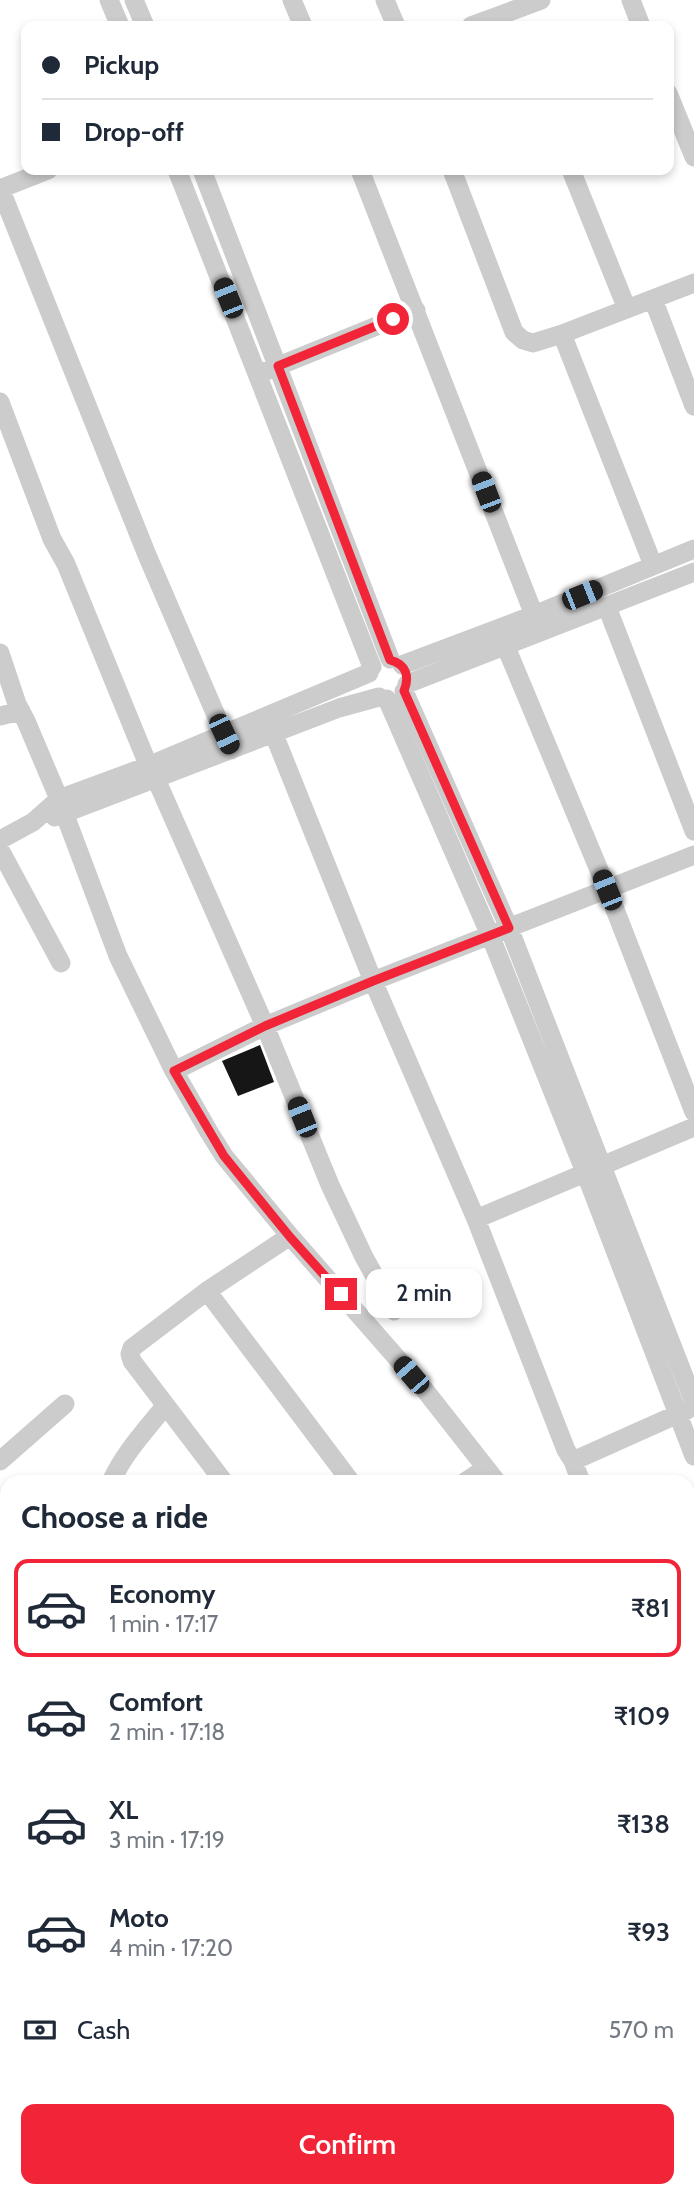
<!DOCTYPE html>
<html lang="en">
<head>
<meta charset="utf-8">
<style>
  :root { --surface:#fff; --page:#f2f2f3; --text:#1f2937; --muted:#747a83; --line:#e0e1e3; --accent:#f22538 }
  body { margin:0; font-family:Cabin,sans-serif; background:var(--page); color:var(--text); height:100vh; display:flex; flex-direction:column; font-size:26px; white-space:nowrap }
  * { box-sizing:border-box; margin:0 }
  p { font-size:23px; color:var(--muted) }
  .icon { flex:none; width:38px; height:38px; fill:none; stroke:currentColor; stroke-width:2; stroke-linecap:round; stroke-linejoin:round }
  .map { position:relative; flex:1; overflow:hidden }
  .details { position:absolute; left:0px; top:1475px; width:695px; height:723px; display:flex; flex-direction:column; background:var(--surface); border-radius:21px 21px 0 0; box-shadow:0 4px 10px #0003 }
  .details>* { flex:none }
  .top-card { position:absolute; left:21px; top:21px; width:653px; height:154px; border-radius:14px; box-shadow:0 4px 10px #0003; display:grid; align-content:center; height:154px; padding:0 21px; background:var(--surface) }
  .end { position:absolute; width:32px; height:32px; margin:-16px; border:9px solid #f22538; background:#fff; box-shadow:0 0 0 4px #fff }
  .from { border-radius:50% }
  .bubble { position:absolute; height:49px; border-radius:14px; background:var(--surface); box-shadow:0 4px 10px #0003; font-size:23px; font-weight:600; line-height:49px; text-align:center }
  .car { position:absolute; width:21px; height:42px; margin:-21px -10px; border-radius:9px; box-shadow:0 0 5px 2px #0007; background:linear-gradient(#222 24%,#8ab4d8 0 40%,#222 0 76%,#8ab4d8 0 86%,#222 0) }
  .top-card b { display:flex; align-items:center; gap:24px; height:66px; font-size:26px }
  .top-card b+b { border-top:2px solid var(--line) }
  .top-card i { width:18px; height:18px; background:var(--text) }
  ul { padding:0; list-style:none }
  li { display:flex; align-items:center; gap:21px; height:98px; margin:0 14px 10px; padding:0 7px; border:4px solid transparent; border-radius:14px }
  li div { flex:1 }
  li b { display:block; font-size:26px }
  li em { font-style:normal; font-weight:600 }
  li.selected { border-color:var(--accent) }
  li>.icon { width:63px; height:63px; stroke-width:1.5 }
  h2 { padding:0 21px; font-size:32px; line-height:84px }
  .pay { display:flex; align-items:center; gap:18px; height:77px; padding:0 21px; font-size:26px }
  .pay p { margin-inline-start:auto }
  .primary-button { display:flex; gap:14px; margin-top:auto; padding:14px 21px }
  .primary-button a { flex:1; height:80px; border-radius:14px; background:var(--accent); color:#fff; font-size:28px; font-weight:600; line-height:80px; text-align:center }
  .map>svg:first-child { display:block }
  .building { fill:#161616 }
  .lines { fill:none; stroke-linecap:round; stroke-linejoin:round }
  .minor { stroke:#ccc; stroke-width:19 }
  .route { stroke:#f22538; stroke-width:9 }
</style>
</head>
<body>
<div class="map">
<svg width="694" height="2197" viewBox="0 0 694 2197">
  <rect width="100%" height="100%" fill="#fff"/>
  <path class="building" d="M260 1045 274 1082 238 1096 222 1061Z"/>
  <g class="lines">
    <path class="minor" d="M109 0 120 26
      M134 0 145 26
      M292 0 303 26
      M385 0 396 26
      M631 0 641 26
      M471 26 541 0
      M668 93 694 157
      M177 170 372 667
      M202 170 390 659
      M360 170 534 615
      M452 170 514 332 523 340 533 343 562 334 694 283
      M571 170 627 309
      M0 188 147 555 231 750
      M0 189 48 170
      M653 299 694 406
      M562 334 653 565
      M266 371 416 310
      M0 402 52 539 66 564 149 767 156 779 265 1026 330 1185 364 1257 394 1311
      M607 607 694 831
      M506 647 607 889 694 1112
      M0 653 17 704 26 721 59 799 118 956 174 1071 209 1132 224 1156 290 1236 424 1389 497 1482
      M402 665 534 615 694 549
      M407 684 694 572
      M404 691 509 928 694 1402
      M387 699 490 935 585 1172 694 1456
      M0 716 21 711
      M273 732 373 981 476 1219 566 1450 573 1461 581 1482
      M55 817 339 708 379 697
      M0 840 33 822 59 799 148 766 369 673
      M0 850 61 963
      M174 1071 265 1026 373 981 694 855
      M476 1219 694 1127
      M207 1291 351 1482
      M0 1461 65 1404
      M573 1461 687 1410
      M111 1482C124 1453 145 1431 165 1406
      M224 1482 132 1361 130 1354 132 1348 207 1291 290 1236
      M465 1482 486 1468
      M0 1649 7 1643
      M688 1776 694 1780
      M0 1779 7 1785
      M688 1910 694 1915
      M688 2039 694 2044
      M0 2068 7 2061
      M432 2191 436 2197
      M510 2191V2197
      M69 2197 75 2191
      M285 2197 291 2191
      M467 2197 480 2191"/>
  </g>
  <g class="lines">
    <path class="route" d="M341 1294 290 1237 224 1156 174 1071 265 1026 373 981 509 928 404 691C410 676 406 664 390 660L278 366 393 319"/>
  </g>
</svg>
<i class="end from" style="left:393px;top:319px"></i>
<i class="end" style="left:341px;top:1294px"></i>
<div class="bubble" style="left:366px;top:1269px;width:116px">2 min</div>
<i class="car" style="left:228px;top:298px;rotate:338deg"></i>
<i class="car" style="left:486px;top:492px;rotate:339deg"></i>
<i class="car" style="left:582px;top:595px;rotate:68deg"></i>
<i class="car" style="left:224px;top:734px;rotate:155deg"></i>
<i class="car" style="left:607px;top:890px;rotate:338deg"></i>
<i class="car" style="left:302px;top:1117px;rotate:338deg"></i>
<i class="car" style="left:411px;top:1375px;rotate:319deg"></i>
<div class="top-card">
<b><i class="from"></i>Pickup</b>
<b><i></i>Drop-off</b>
</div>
<section class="details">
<h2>Choose a ride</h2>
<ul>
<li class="selected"><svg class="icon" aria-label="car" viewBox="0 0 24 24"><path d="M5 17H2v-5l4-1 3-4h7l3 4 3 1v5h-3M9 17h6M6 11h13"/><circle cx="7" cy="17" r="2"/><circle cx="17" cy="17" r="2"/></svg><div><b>Economy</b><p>1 min · 17:17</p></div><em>₹81</em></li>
<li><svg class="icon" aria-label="car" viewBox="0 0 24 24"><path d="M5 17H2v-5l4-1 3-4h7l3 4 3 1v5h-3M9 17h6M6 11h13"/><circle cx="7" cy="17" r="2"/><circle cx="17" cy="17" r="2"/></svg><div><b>Comfort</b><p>2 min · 17:18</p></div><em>₹109</em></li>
<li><svg class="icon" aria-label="car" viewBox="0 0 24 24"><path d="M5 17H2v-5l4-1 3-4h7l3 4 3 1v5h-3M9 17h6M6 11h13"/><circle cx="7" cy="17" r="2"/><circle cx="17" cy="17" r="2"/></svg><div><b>XL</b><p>3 min · 17:19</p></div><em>₹138</em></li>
<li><svg class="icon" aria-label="car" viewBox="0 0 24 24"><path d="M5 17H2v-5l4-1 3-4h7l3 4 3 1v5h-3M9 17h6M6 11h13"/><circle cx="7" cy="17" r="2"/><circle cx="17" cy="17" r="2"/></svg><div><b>Moto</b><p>4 min · 17:20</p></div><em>₹93</em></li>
</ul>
<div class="pay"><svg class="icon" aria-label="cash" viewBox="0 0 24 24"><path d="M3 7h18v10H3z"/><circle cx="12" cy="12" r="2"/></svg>Cash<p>570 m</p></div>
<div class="primary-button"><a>Confirm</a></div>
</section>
</div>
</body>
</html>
